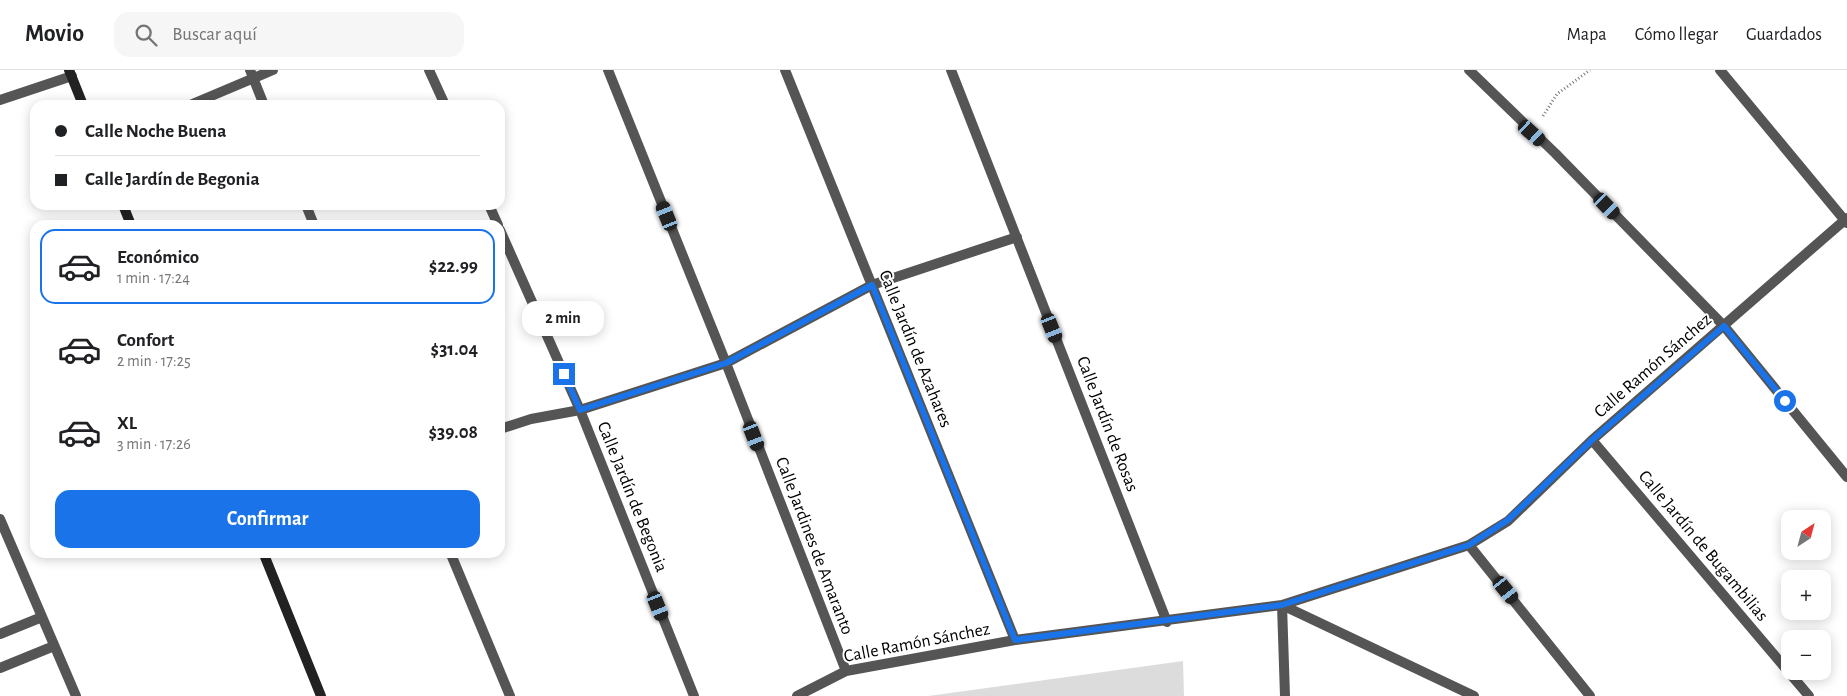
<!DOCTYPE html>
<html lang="es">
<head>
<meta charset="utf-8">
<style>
  :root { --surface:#fff; --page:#f6f6f6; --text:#202124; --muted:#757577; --line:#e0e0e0; --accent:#1a73e8 }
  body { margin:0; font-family:"Alegreya Sans",sans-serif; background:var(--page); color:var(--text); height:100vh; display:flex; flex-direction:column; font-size:19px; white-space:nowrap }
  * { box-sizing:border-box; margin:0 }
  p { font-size:16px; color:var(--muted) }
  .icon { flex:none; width:28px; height:28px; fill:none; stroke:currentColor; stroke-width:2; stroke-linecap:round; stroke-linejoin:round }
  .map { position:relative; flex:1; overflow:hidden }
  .panel { position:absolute; left:30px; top:150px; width:475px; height:338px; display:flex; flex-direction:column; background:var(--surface); border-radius:15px; box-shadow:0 2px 12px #0003 }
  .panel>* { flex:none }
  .guide { position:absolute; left:30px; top:30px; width:475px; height:110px; border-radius:15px; box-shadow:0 2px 12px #0003; display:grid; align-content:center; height:110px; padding:0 25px; background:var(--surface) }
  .needle { width:32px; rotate:36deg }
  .fabs { position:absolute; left:1781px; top:440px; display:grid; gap:10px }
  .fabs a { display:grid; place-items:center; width:50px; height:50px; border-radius:10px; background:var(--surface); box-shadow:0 2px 12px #0003; font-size:25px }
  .end { position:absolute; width:22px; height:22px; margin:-11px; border:6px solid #1a73e8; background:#fff; box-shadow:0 0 0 2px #fff }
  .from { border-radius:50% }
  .bubble { position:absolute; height:35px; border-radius:15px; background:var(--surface); box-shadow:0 2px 12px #0003; font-size:16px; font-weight:700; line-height:35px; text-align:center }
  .car { position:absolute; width:15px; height:30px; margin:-15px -8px; border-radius:6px; box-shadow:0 0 4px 1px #0007; background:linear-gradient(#222 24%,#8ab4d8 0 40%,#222 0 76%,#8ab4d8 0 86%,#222 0) }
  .guide b { display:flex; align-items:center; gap:18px; height:48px; font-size:19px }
  .guide b+b { border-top:1px solid var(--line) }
  .guide i { width:12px; height:12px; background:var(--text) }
  ul { padding:9px 0 0; list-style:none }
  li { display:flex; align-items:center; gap:15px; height:75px; margin:0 10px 8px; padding:0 15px; border:2px solid transparent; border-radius:15px }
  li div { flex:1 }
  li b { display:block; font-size:19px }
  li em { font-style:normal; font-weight:700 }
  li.selected { border-color:var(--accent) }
  li>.icon { width:45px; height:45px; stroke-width:1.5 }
  .primary-button { display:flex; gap:10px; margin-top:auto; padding:10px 25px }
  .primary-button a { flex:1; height:58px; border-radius:15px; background:var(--accent); color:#fff; font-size:20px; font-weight:700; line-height:58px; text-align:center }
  header { display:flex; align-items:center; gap:30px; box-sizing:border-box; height:70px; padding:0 25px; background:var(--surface); border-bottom:1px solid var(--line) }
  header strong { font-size:24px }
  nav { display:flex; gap:28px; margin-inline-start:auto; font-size:18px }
  .search { width:350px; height:45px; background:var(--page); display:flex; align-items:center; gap:12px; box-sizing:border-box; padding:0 18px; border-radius:15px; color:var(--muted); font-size:19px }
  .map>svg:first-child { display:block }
  .green { fill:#dcdcdc }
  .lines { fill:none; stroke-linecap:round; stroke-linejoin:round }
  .path { stroke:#777; stroke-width:3; stroke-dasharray:1 2.5; stroke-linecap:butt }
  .street { stroke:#555; stroke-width:10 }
  .secondary { stroke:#222; stroke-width:10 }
  .route { stroke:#1a73e8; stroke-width:6 }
  .labels { text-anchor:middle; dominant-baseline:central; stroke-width:4; stroke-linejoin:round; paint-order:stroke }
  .street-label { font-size:18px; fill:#000; stroke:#fff }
</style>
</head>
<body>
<header>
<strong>Movio</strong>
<div class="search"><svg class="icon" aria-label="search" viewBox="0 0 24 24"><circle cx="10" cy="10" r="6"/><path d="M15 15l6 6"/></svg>Buscar aquí</div>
<nav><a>Mapa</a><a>Cómo llegar</a><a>Guardados</a></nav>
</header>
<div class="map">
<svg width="1847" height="626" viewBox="0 0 1847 626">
  <rect width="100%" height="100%" fill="#fff"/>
  <path class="green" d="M1183 591 1184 626H928Z"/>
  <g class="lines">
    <path class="path" d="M1543 46 1557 24 1590 0"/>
    <path class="street" d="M250 0 264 35
      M429 0 445 35
      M608 0 726 293 846 601
      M785 0 1015 570
      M951 0 1167 552
      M1469 0 1555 83 1724 256 1847 407
      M1720 0 1847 153
      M0 30 72 6
      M190 35 273 0
      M306 135 314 155
      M489 135 498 155
      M500 160 580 340 694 626
      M500 359 531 349 580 340 726 293 872 215 1017 167
      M1592 370 1809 626
      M0 449 76 626
      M1469 475 1590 626
      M450 482 510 626
      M1282 535 1474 626
      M1282 535 1285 626
      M0 564 42 547
      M0 598 54 576
      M797 626 846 601 1015 570 1282 535 1469 475 1508 451 1592 370 1847 148"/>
    <path class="secondary" d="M69 0 83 35
      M123 135 131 155
      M263 482 321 626"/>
  </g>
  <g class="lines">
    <path class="route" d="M564 304 580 340 726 293 872 215 1015 570 1282 535 1469 475 1508 450 1592 370 1724 256 1785 331"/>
  </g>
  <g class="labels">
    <g class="street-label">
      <text transform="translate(915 279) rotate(68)">Calle Jardín de Azahares</text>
      <text transform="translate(1653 296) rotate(-41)">Calle Ramón Sánchez</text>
      <text transform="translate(1107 354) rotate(69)">Calle Jardín de Rosas</text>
      <text transform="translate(632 427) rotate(68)">Calle Jardín de Begonia</text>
      <text transform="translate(814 476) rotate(69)">Calle Jardines de Amaranto</text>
      <text transform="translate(1703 476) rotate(50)">Calle Jardín de Bugambilias</text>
      <text transform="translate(917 573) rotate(-11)">Calle Ramón Sánchez</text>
    </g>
  </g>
</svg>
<div class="fabs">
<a><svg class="needle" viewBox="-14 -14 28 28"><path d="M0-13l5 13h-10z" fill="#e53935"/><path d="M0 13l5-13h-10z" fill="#757577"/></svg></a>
<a>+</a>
<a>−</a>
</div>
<i class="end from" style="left:1785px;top:331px"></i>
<i class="end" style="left:564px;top:304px"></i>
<div class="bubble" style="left:522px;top:231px;width:82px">2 min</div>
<i class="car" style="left:1532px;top:63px;rotate:132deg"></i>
<i class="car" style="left:1607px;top:136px;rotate:136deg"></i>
<i class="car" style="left:667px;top:146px;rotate:338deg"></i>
<i class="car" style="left:1052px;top:258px;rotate:158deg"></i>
<i class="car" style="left:754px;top:366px;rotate:159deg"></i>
<i class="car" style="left:1506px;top:520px;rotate:141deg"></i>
<i class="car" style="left:658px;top:536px;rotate:158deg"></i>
<div class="guide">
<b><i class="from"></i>Calle Noche Buena</b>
<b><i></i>Calle Jardín de Begonia</b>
</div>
<section class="panel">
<ul>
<li class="selected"><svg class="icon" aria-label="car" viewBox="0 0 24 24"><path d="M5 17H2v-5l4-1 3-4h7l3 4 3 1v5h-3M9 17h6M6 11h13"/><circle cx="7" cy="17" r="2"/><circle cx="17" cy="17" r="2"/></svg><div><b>Económico</b><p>1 min · 17:24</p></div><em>$22.99</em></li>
<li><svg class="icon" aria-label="car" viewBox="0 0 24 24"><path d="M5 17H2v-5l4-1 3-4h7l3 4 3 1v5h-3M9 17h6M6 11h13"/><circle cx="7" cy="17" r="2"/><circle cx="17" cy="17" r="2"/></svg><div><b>Confort</b><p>2 min · 17:25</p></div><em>$31.04</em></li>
<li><svg class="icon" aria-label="car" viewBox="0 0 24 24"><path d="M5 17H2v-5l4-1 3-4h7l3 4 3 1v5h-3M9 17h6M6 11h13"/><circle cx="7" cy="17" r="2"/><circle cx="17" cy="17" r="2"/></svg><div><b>XL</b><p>3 min · 17:26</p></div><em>$39.08</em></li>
</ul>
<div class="primary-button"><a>Confirmar</a></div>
</section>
</div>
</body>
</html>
